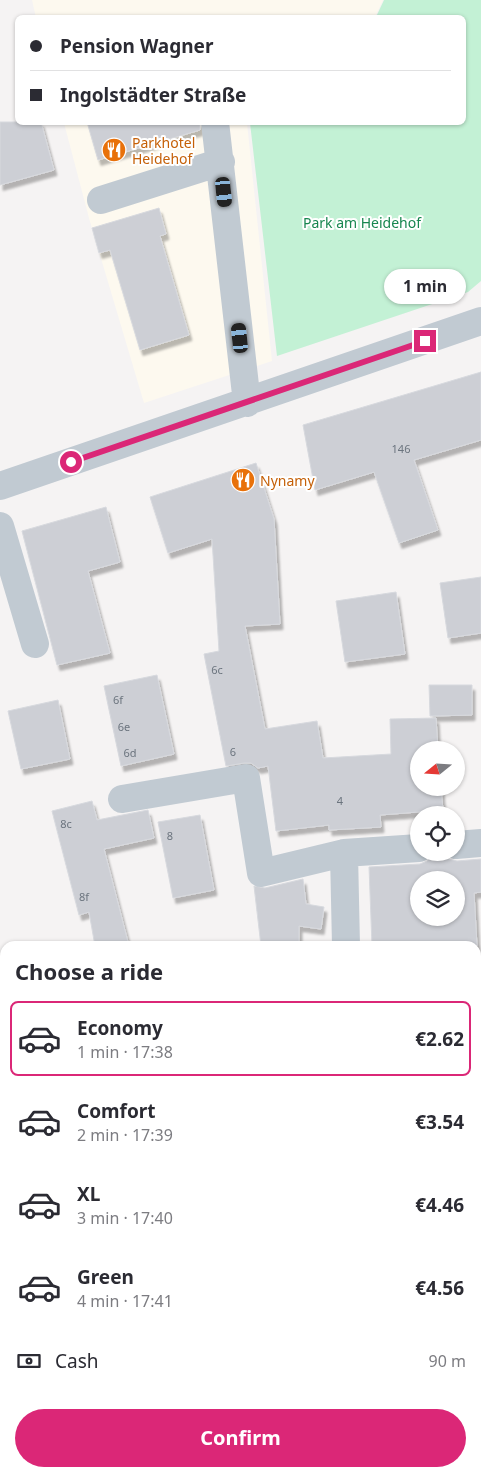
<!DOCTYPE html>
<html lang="en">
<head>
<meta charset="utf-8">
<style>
  :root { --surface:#fff; --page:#f7f7f7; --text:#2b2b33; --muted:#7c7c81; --line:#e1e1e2; --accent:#db2777 }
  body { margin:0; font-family:"Noto Sans",sans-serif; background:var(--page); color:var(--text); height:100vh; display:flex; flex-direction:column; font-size:19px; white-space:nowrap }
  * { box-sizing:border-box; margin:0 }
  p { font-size:16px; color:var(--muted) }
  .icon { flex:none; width:28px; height:28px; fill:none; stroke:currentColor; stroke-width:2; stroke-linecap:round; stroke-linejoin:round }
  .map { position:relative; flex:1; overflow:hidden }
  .details { position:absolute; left:0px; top:941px; width:481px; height:536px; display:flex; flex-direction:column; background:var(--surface); border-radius:15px 15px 0 0; box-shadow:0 1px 4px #0004 }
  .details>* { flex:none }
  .banner { position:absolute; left:15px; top:15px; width:451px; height:110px; border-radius:8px; box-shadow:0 1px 4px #0004; display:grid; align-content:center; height:110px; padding:0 15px; background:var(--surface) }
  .needle { width:32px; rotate:252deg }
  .tools { position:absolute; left:410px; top:741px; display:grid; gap:10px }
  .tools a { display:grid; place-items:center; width:55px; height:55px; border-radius:50%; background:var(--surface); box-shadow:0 1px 4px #0004; font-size:25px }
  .end { position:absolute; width:22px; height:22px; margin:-11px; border:6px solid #db2777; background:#fff; box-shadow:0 0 0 2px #fff }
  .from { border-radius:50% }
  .bubble { position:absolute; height:35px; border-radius:18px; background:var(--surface); box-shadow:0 1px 4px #0004; font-size:16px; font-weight:700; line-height:35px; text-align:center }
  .car { position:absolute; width:15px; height:30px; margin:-15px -8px; border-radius:6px; box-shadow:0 0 4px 1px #0007; background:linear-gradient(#222 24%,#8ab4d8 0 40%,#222 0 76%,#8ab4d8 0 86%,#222 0) }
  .banner b { display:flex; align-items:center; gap:18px; height:48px; font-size:19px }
  .banner b+b { border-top:1px solid var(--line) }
  .banner i { width:12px; height:12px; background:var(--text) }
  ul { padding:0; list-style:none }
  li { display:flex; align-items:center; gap:15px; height:75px; margin:0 10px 8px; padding:0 5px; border:2px solid transparent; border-radius:8px }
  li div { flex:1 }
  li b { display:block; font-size:19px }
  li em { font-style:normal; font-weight:700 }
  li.on { border-color:var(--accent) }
  li>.icon { width:45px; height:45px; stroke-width:1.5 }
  h2 { padding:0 15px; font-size:22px; line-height:60px }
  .pay { display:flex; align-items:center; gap:12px; height:55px; padding:0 15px; font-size:19px }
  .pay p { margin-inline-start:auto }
  .primary-button { display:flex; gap:10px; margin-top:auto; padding:10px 15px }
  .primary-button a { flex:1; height:58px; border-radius:30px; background:var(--accent); color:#fff; font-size:20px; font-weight:700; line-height:58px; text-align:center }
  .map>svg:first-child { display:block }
  .commercial { fill:#fdf9ef }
  .green { fill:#c3f1d5 }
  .building { fill:#cdcfd5; stroke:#d7d9de; fill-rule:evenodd; filter:url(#shadow) }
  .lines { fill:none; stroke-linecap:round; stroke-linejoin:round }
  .minor { stroke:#c1cad2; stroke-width:28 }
  .route { stroke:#db2777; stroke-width:6 }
  .labels { text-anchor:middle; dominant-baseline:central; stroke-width:4; stroke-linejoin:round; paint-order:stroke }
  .number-label { font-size:11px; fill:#6b747e }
  .food-label { font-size:14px; fill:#c56008; stroke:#fff; text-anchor:start }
  .park-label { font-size:14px; fill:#17864f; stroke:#fff }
</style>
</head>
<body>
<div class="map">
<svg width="481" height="1477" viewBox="0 0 481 1477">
  <defs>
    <filter id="shadow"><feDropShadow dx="3" dy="5.5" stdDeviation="1" flood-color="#0004"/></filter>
  </defs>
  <rect width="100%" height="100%" fill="#f5f3f3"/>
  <path class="commercial" d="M32 0H383L375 17 36 18Z
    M64 123H247L272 361 144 403 89 218Z"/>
  <path class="green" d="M384 0H481V281L468 292 277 356 250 123 464 122V18L376 17Z"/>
  <path class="building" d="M0 122H41L54 170 0 185Z
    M87 122H200V130L98 160Z
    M159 208 166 234 160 236 189 335 140 350 110 250 99 253 92 228Z
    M481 372V440L414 460 438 530 399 543 374 472 315 490 303 425Z
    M256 463 274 519 280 624 245 626 265 729 317 721 323 758 391 754 390 719 436 718 438 750H419V788H441L443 810 380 815 381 827 329 830V825L276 831 268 766 258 768 251 763H244L226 766 204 654 219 651 212 539 168 553 150 497Z
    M106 507 120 562 88 571 110 653 57 665 22 531Z
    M481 577V633L448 638 440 583Z
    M396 592 405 654 345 662 336 601Z
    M157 675 174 754 121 766 104 686Z
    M429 685H472V715L430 716Z
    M58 700 70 759 21 769 8 711Z
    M92 801 97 820 148 810 154 838 104 849 129 946H95L89 912 79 915 52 811Z
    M200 815 214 890 173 898 158 822Z
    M443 854 449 859 457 861 481 859V892L474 893 477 946H372L369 867 420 864 427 861 433 855ZM419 880H456V918H419Z
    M303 879 306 904 324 907 321 929 299 926V946H261L254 886 265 888Z"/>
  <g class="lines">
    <path class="minor" d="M215 122 247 403
      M101 200 221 162
      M0 486 481 321
      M0 526 35 644
      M122 799 246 778 261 873 344 853 419 848
      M456 845 481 843
      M344 853 346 946
      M172 1472 173 1477"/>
  </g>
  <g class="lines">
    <path class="route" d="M71 462 425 341"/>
  </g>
  <defs>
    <g id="restaurant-disc" transform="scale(1.25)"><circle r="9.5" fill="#e8710a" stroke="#fff"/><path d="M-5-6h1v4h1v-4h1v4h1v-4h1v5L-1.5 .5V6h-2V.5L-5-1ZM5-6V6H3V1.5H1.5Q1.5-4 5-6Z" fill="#fff"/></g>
  </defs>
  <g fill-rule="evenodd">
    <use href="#restaurant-disc" x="114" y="150"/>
    <use href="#restaurant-disc" x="243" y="480"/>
  </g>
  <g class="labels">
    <g class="number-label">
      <text x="401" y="448">146</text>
      <text x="217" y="669">6c</text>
      <text x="118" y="699">6f</text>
      <text x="124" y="726">6e</text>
      <text x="233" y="751">6</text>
      <text x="130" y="752">6d</text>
      <text x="340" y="800">4</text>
      <text x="66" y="823">8c</text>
      <text x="170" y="835">8</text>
      <text x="84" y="896">8f</text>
    </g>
    <g class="food-label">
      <text x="132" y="142">Parkhotel<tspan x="132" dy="16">Heidehof</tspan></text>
      <text x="260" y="480">Nynamy</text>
    </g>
    <g class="park-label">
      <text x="362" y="222">Park am Heidehof</text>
    </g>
  </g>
</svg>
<div class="tools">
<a><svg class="needle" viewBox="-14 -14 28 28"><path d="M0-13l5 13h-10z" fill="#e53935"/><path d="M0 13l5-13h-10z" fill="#7c7c81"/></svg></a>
<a><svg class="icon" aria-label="locate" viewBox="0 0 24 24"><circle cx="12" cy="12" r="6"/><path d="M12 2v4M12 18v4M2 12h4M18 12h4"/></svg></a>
<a><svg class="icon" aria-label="layers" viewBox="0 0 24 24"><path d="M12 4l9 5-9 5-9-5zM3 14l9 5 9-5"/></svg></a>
</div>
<i class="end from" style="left:71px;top:462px"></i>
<i class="end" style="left:425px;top:341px"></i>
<div class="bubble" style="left:384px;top:269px;width:82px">1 min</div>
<i class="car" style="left:224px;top:192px;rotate:174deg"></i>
<i class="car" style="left:240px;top:338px;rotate:354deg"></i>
<div class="banner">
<b><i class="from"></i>Pension Wagner</b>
<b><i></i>Ingolstädter Straße</b>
</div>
<section class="details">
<h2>Choose a ride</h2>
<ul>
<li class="on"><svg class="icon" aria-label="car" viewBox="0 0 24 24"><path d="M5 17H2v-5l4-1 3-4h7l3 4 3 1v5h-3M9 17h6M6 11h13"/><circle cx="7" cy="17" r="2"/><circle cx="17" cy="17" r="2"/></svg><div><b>Economy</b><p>1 min · 17:38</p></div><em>€2.62</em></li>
<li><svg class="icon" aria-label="car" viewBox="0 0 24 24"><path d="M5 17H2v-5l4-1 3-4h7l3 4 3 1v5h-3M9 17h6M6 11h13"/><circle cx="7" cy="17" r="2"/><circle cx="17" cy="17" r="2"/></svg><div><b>Comfort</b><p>2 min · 17:39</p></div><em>€3.54</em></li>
<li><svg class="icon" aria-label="car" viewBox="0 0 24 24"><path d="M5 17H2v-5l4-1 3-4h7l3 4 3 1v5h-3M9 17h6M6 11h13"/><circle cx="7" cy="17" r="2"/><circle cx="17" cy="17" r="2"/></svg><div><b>XL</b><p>3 min · 17:40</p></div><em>€4.46</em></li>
<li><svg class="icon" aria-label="car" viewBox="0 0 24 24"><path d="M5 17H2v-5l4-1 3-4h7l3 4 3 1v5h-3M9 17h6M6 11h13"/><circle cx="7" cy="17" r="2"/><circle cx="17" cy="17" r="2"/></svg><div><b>Green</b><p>4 min · 17:41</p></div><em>€4.56</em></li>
</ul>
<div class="pay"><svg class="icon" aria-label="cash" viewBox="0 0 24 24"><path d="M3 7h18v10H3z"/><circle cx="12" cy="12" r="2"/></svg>Cash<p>90 m</p></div>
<div class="primary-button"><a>Confirm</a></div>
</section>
</div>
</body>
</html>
